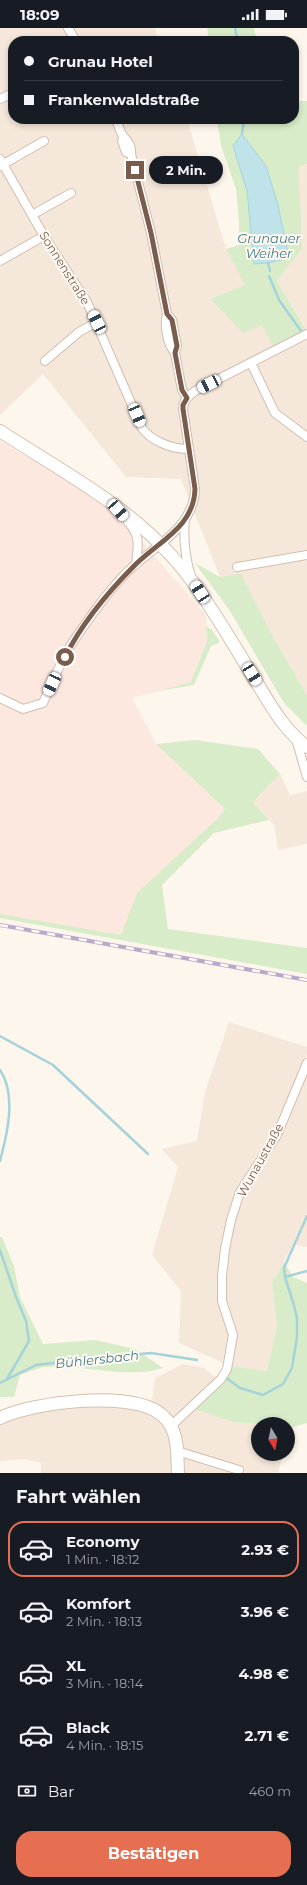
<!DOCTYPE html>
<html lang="de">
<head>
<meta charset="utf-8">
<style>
  :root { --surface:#171b24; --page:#20242c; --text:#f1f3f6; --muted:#9ea1a6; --line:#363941; --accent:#e76f51 }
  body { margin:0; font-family:Montserrat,sans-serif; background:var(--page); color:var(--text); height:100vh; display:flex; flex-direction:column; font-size:15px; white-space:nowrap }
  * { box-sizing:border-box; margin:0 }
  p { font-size:13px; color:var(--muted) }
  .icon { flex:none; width:22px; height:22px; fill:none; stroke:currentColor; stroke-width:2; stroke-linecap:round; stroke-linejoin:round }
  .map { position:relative; height:1445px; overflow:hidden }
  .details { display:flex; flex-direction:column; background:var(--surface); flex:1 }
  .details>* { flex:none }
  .hud { position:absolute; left:8px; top:8px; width:291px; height:88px; border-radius:16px; box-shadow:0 2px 6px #0003; display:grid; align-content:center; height:88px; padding:0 16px; background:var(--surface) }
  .needle { width:26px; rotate:170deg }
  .fabs { position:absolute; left:251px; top:1389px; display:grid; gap:8px }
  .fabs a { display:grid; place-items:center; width:44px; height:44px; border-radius:50%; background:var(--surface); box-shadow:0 2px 6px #0003; font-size:20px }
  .end { position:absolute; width:18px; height:18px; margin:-9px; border:5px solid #7a5c4d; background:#fff; box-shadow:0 0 0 2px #fff }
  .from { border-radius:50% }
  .bubble { position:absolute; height:28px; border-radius:14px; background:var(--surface); box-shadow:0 2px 6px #0003; font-size:13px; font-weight:700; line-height:28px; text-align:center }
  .car { position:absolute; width:12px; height:24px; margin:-12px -6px; border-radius:5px; box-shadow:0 0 3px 1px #0007; background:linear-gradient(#fff 24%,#345 0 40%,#fff 0 76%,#345 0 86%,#fff 0) }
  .hud b { display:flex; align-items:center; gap:14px; height:38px; font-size:15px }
  .hud b+b { border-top:1px solid var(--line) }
  .hud i { width:10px; height:10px; background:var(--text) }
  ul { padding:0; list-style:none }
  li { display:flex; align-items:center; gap:12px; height:56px; margin:0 8px 6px; padding:0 8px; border:2px solid transparent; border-radius:16px }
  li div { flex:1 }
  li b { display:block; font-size:15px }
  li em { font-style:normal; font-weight:700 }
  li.on { border-color:var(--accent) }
  li>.icon { width:36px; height:36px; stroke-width:1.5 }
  h2 { padding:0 16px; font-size:18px; line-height:48px }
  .pay { display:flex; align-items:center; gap:10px; height:44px; padding:0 16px; font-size:15px }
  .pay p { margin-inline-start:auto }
  .cta { display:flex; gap:8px; margin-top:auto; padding:8px 16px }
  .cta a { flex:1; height:46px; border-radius:16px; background:var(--accent); color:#fff; font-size:16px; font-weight:700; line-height:46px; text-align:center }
  .status { display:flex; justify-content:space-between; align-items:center; height:28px; padding:0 20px; background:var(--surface); direction:ltr }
  .status svg { height:11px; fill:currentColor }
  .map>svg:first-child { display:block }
  .residential { fill:#f5e8da }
  .commercial { fill:#fde8e0 }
  .green { fill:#d8ecc9 }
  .water { fill:#bfe3e8; stroke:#a5d3da }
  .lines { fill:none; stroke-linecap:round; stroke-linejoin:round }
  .stream { stroke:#a5d3da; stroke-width:2.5 }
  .street-casing { stroke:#d1beb0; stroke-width:10 }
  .secondary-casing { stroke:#d6c0b0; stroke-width:14 }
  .street { stroke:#fff; stroke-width:8 }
  .secondary { stroke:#fff; stroke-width:12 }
  .rail-casing { stroke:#b9a8c9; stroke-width:4 }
  .rail { stroke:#fffaf3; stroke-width:2.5; stroke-dasharray:8; stroke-linecap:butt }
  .route { stroke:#7a5c4d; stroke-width:5 }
  .labels { text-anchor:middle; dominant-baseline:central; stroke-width:4; stroke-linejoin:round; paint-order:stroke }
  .street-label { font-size:12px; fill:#7a5c4d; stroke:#fffaf3 }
  .water-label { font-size:13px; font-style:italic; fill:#437c86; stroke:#fffaf3 }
</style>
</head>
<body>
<div class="status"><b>18:09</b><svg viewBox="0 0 49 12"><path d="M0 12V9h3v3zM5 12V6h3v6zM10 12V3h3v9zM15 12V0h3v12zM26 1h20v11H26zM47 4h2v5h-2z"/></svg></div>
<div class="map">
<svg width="307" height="1445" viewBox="0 0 307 1445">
  <rect width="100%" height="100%" fill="#fdf6ec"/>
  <path class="residential" d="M0 0H155L159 13H13V91H187L226 221 246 257 210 271 262 297 307 303V667L273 609 220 549 181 451 126 449 43 346 0 387Z
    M307 136V302L277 253 302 221 299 138Z
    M280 746 290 767 307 763V816L278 822 274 797 253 774Z
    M229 994 307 1019V1026L303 1036 307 1038V1219L293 1217 272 1255 277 1298 267 1343 230 1338 179 1315 181 1263 152 1227 178 1139 162 1121 197 1113 205 1064Z
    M183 1336 204 1340 222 1354 233 1394 258 1396V1426H283L278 1445H41V1435L22 1431 0 1433V1389L126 1371 152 1374 155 1350Z"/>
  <path class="commercial" d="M0 413 96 470 128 498 206 587 207 613 191 655 132 670 156 716 225 781 218 791 137 865 121 907 0 887Z"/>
  <path class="green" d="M207 0H254L257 13H209Z
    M294 73H307V136L299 138 302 221 277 253 307 303 274 320 262 297 243 305 210 271 245 257 226 221 239 217V194L236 161 221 118 217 91H294Z
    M195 535 220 549 241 546 273 609 307 667V698L284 675 230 583Z
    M206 598 212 602 220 614 211 618 194 657 158 663 191 654 207 613Z
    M195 712 258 721 280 746 253 774 269 792 214 805 162 857 168 901 307 920V946L0 890V886L121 907 137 865 217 791 225 781 156 716Z
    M0 1209H2L14 1238 20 1269 43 1316 95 1312 135 1321 163 1340C125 1352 83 1335 44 1339 36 1340 28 1345 20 1347L14 1369H0Z
    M284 1234 293 1249 307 1255V1395L290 1400H288V1396H258L233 1394 191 1380 230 1338 267 1343 277 1298 272 1255Z"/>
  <path class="water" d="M242 106 266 138 278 177 289 230 268 235 254 236 247 163 233 118Z"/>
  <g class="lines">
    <path class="stream" d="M235 0 238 13
      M242 106 244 91
      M268 235 270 243
      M269 248 279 272 301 303
      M0 1008 53 1037 148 1126
      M0 1042C17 1067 7 1107 0 1133
      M0 1222 16 1269 26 1293 29 1313 7 1351
      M285 1249 307 1243
      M225 1349 240 1360 263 1367 283 1356 292 1340 297 1309V1290L293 1274 285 1249 284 1240 307 1188
      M0 1355 36 1337 98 1330 151 1325 197 1332"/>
    <g class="street-casing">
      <path id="street" d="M68 0 76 13
        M0 71 13 65
        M116 91C118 96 120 105 124 109 129 114 132 119 131 126L151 205 167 286 172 292 177 318 175 325 182 362 187 370
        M124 109 122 113 126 124 131 126
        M0 131 44 208 87 274 142 400C151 413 172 421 188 421
        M0 138 44 113
        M32 187 71 165
        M0 233 44 208
        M167 286C164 298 167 315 175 325
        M45 333 79 304 97 294
        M251 335 275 385 307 409
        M185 492C183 513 185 529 191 549
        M128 494C141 508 138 518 136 536
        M237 539 307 527
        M0 670 23 681 43 675C51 657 59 638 69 620 79 604 91 588 102 573 112 560 125 545 137 535 162 514 194 496 195 461L183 381C183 372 189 368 195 363L307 306
        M296 711 307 749
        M171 1398 221 1351 227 1341 233 1307 222 1273V1248L225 1221 231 1192 240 1164 277 1107 307 1035
        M177 1423 239 1442"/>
    </g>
    <g class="secondary-casing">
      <path id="secondary" d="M0 403C69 448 143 485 192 553 216 585 236 621 257 655 271 678 285 703 307 719
        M0 1390C33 1374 134 1361 163 1388 179 1402 177 1425 178 1445"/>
    </g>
    <use href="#street" class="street"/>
    <use href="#secondary" class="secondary"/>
    <g class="rail-casing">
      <path id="rail" d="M0 897 307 952"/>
    </g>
    <use href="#rail" class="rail"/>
  </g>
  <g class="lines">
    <path class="route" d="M65 629C82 595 108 564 135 537 159 513 194 499 195 461L183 381V377L187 370 182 362 175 325 177 318 172 292 167 286 151 205 135 142"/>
  </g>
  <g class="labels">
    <g class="street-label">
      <text transform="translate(65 240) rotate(58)">Sonnenstraße</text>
      <text transform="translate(260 1132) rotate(-61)">Wunaustraße</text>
    </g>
    <g class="water-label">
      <text x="269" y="210">Grunauer<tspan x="269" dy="15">Weiher</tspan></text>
      <text transform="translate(97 1331) rotate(-6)">Bühlersbach</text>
    </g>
  </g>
</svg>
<div class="fabs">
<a><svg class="needle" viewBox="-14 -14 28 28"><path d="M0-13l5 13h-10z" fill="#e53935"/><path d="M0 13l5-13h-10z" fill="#9ea1a6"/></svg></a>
</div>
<i class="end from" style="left:65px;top:629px"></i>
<i class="end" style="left:135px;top:142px"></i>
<div class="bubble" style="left:149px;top:128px;width:74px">2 Min.</div>
<i class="car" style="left:97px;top:294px;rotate:334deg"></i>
<i class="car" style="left:209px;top:356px;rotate:244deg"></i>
<i class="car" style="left:137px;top:387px;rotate:157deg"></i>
<i class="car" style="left:118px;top:482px;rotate:139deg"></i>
<i class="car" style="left:200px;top:564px;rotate:327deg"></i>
<i class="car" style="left:252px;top:646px;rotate:148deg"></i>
<i class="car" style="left:52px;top:656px;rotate:205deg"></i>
<div class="hud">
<b><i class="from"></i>Grunau Hotel</b>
<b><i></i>Frankenwaldstraße</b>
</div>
</div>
<section class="details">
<h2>Fahrt wählen</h2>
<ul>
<li class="on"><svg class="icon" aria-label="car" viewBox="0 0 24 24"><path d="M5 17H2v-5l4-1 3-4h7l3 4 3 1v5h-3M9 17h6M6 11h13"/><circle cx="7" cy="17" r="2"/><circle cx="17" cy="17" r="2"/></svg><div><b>Economy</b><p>1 Min. · 18:12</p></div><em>2.93 €</em></li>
<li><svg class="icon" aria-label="car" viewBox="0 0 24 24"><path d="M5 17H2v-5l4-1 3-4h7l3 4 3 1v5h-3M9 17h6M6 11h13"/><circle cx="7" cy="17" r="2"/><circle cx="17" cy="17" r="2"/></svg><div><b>Komfort</b><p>2 Min. · 18:13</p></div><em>3.96 €</em></li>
<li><svg class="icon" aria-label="car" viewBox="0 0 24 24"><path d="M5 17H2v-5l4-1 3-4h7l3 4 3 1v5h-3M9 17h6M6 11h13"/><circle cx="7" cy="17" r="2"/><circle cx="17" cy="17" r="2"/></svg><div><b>XL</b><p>3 Min. · 18:14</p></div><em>4.98 €</em></li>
<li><svg class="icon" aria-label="car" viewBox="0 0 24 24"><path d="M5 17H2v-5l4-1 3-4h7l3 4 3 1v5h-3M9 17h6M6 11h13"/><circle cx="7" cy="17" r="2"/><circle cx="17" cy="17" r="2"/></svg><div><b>Black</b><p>4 Min. · 18:15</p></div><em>2.71 €</em></li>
</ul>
<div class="pay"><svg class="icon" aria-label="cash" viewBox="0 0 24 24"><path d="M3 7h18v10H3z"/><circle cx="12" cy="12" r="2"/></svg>Bar<p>460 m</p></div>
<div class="cta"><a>Bestätigen</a></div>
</section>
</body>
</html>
